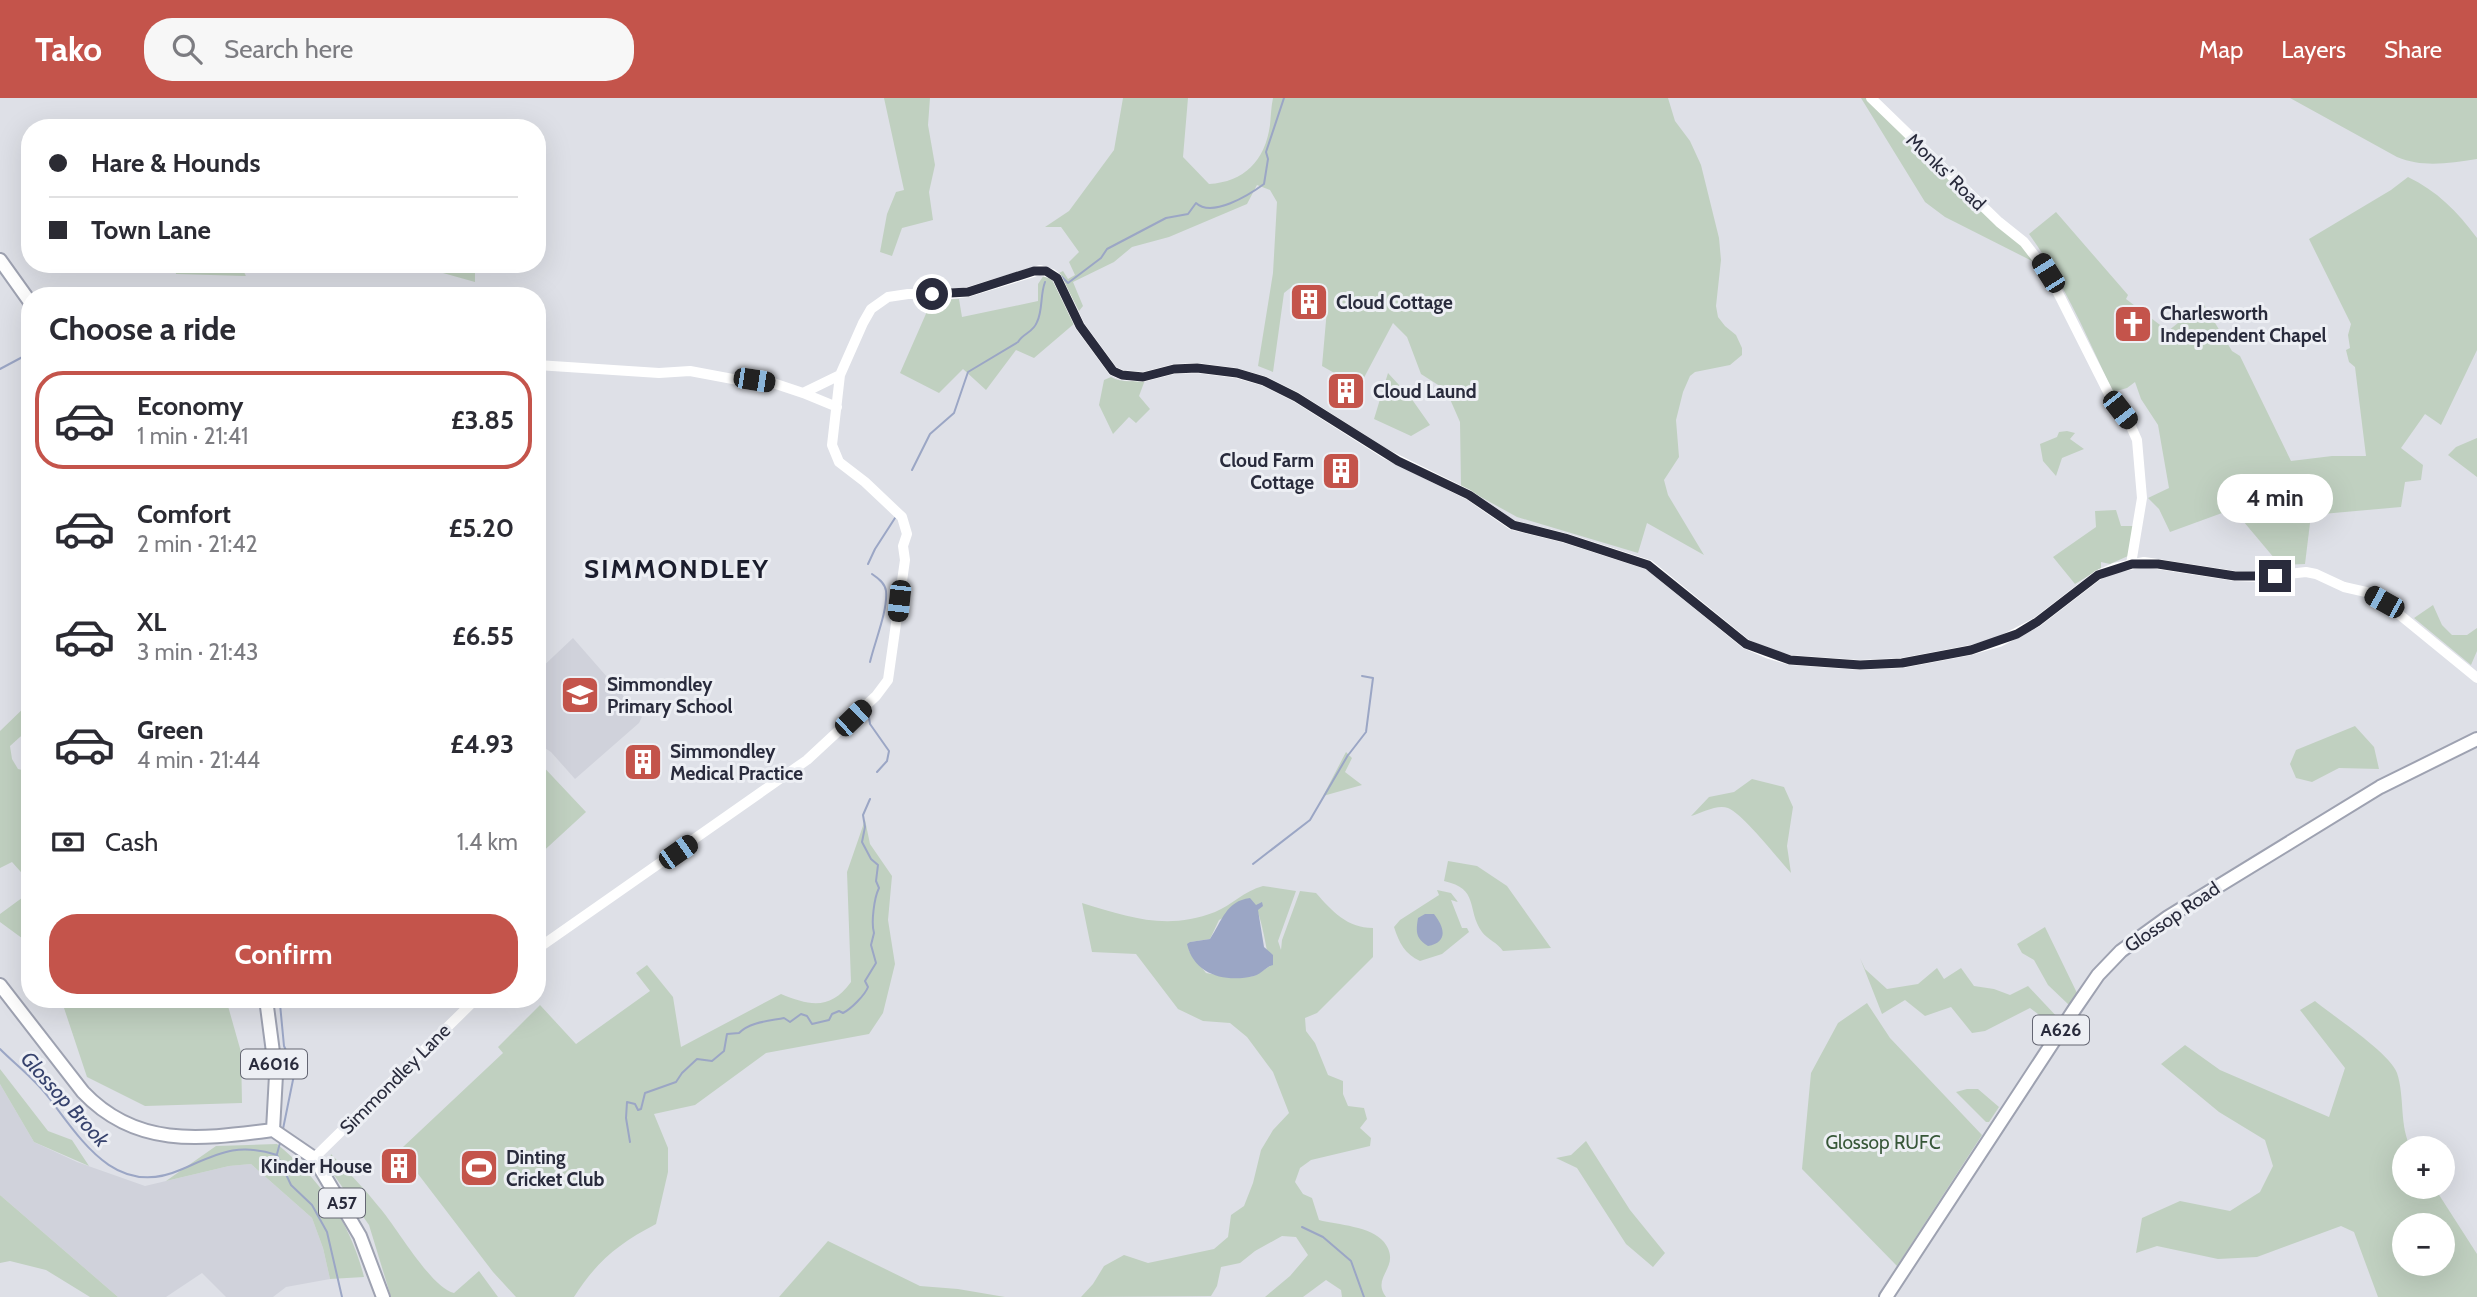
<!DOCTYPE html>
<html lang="en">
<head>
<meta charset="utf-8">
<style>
  :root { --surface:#fff; --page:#f7f7f7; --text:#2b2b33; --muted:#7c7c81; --line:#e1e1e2; --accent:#c4544b }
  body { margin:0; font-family:Cabin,sans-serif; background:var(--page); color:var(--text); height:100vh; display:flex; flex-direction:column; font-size:26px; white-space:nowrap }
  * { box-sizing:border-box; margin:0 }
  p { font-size:23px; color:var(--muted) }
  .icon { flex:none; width:38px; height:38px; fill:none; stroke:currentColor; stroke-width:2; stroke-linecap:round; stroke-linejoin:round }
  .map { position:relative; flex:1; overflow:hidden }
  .panel { position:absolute; left:21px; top:189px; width:525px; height:721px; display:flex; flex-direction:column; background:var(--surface); border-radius:28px; box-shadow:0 7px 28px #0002 }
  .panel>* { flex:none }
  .guide { position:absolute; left:21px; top:21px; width:525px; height:154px; border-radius:28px; box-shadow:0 7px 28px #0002; display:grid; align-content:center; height:154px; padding:0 28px; background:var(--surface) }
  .buttons { position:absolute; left:2392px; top:1038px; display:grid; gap:14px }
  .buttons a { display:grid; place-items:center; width:63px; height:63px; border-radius:50%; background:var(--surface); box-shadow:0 7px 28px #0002; font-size:35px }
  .end { position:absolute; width:32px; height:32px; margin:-16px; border:9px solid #292b3c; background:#fff; box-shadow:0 0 0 4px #fff }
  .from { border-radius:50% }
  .bubble { position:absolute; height:49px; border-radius:24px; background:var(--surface); box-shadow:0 7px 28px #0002; font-size:23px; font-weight:700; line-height:49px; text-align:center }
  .car { position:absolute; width:21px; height:42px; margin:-21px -10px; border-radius:9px; box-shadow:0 0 5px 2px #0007; background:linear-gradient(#222 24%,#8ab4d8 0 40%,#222 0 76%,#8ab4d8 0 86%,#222 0) }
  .guide b { display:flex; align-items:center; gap:24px; height:66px; font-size:26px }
  .guide b+b { border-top:2px solid var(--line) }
  .guide i { width:18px; height:18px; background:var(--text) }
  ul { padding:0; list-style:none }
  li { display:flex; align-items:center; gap:21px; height:98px; margin:0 14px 10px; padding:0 14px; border:4px solid transparent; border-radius:28px }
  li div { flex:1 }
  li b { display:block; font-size:26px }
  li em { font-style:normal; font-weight:700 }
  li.current { border-color:var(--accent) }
  li>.icon { width:63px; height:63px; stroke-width:1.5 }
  h2 { padding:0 28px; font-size:32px; line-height:84px }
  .pay { display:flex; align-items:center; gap:18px; height:77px; padding:0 28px; font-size:26px }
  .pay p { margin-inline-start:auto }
  .primary-button { display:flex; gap:14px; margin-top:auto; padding:14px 28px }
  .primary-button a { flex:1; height:80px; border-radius:28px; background:var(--accent); color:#fff; font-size:28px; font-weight:700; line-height:80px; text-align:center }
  header { display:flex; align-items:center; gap:42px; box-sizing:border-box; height:98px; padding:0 35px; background:var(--accent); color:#fff }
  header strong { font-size:33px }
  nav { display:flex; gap:38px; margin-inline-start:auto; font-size:24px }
  .search { width:490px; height:63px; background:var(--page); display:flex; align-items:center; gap:18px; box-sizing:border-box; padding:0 24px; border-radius:28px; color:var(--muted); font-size:26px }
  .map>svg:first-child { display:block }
  .built { fill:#d0d2db }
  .green { fill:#c0d0c0; fill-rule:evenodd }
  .water { fill:#9ba6c5 }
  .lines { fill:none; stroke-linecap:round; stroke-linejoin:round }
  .stream { stroke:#9ba6c5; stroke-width:2 }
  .primary-casing { stroke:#9ea2b1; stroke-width:16 }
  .secondary { stroke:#fff; stroke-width:10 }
  .primary { stroke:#fff; stroke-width:12 }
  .route { stroke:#292b3c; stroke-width:9 }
  .labels { text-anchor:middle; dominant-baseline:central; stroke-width:6; stroke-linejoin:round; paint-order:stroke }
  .shield { fill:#edeff4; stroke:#646673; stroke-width:2 }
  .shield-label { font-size:18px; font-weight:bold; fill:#292b3c }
  .street-label { font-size:19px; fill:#292b3c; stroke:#edeff4 }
  .poi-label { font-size:19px; font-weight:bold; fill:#292b3c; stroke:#edeff4; text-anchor:start }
  .park-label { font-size:19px; fill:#375738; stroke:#edeff4 }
  .water-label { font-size:21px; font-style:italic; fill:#36426d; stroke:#edeff4 }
  .district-label { font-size:26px; font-weight:bold; letter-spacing:2px; fill:#1b1d2d; stroke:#edeff4 }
</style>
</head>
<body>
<header>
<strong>Tako</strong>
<div class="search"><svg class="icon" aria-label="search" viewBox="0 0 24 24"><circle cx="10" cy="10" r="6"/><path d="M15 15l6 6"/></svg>Search here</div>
<nav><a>Map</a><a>Layers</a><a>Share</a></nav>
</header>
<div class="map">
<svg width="2477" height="1199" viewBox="0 0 2477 1199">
  <rect width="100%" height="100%" fill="#dee0e7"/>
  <path class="built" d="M573 540 642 619 639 625 575 681 551 654 537 645V574Z
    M0 986 34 1044 77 1064 145 1088 229 1068 251 1066 312 1120 323 1150 330 1181 286 1189 273 1199H226L202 1175 166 1199H118L0 1097Z"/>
  <path class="green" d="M884 0H930L928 27 935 67 929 94 933 122 902 130 892 158 880 154 887 116 896 94 904 92Z
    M1123 0H1188L1183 59 1209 86C1244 84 1265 63 1270 27 1271 18 1271 9 1273 0H1668L1675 23 1690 43 1701 67 1719 140 1721 162 1716 208 1718 219 1725 228 1736 237 1742 250V257L1730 267 1695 274 1690 278 1683 294 1676 322 1679 359 1664 382 1668 397 1704 457 1647 425 1638 455 1517 419 1461 388 1460 324 1446 292 1421 276 1407 239 1393 225 1359 289 1322 268 1328 200 1294 187 1284 195 1273 274 1258 268 1273 175 1277 104 1270 92 1257 87 1247 106 1169 139 1132 149 1114 164 1073 184 1083 208 1079 213 1059 175 1063 173 1068 181 1075 177 1069 164 1079 154 1061 129H1045L1069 113 1114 52Z
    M1861 0H1867L2022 148 2036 165 1945 119 1925 104Z
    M2290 0H2477V61C2449 65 2424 70 2397 59Z
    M2408 79C2437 93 2457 113 2477 140V252L2441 327 2425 316 2401 350 2423 367 2421 382 2405 384 2401 409 2311 417 2305 466 2280 467 2233 411 2170 434 2159 411 2148 400 2169 390 2158 327 2141 301 2135 284 2127 290 2113 294C2088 241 2064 184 2029 136L2056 114 2128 197 2126 201 2168 233 2203 205 2232 253 2240 258 2291 363 2332 358H2366L2355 269 2349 264 2346 252 2350 250 2348 237 2351 226 2309 141 2391 92Z
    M175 166H240L246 178 176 176Z
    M411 166H475V184Z
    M1044 177 1051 180 1075 225 1034 260 1016 252 986 292 963 271 939 295 900 275 932 202 959 201 962 219 1038 203V186Z
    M1388 275 1411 300 1430 327 1411 338 1374 321Z
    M1111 279C1121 285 1135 283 1145 282L1139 298 1150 311 1136 325 1129 319 1113 336 1099 307 1104 282Z
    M2067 333 2075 335 2070 341 2084 351 2062 360 2056 378 2043 363 2040 346 2057 339 2059 334Z
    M2477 340V379L2448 357 2456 349Z
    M2116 412 2121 428H2134L2128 458 2110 466 2101 464V470L2075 486 2053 459 2096 429 2095 413Z
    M2433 507 2442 527 2452 537H2467L2477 530V553L2471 567 2414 520Z
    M30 604V630L10 648 12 661 18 671 30 674V781L28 782 12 764 0 770V633Z
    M2355 628 2374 649 2379 671 2339 670 2312 684 2296 680 2290 666 2296 652Z
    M1346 654 1352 660 1345 674 1362 687 1323 698Z
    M537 662 586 714 537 759Z
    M1752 681 1784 689 1793 709 1787 748 1791 775C1778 761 1744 717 1728 710 1717 706 1702 715 1691 718L1709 699 1734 694Z
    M865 722 870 746 892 778 888 822 895 866 883 915 869 936 766 955 695 1007 654 1016 668 1050V1074L656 1126C618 1146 597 1163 574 1199H516L493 1174 402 1055 403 1049 503 955 498 949 540 907 576 946 650 893 636 875 647 867 673 899 681 949 781 896C810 908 831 912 851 884L847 774Z
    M1448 763 1477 768 1507 788 1551 850 1503 853C1498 845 1487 841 1482 834 1466 811 1480 791 1444 783Z
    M1263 788 1296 793 1278 843 1281 852 1282 842 1300 793 1316 795C1332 813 1347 830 1373 830V859L1317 915 1305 920 1306 933 1315 945 1328 977 1343 983V996L1348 1008 1364 1010 1367 1021 1360 1030 1371 1040 1370 1048 1311 1062 1300 1070 1295 1084 1303 1096 1312 1100 1319 1122C1338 1127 1371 1128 1384 1144 1403 1169 1370 1178 1386 1199H1342L1341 1192 1326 1182 1303 1199H1265L1290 1178 1308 1157 1296 1139 1282 1138 1255 1153 1240 1165 1221 1169 1217 1188 1211 1198 1081 1199 1093 1186 1104 1168 1124 1157 1148 1165 1214 1151 1228 1139 1231 1117 1244 1108 1253 1085 1261 1052 1273 1032 1289 1015 1273 974 1247 939 1230 925 1203 923 1178 911 1136 856 1092 854 1082 805C1129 819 1166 833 1215 814 1232 807 1244 793 1263 788ZM1253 806C1261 812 1267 855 1270 868L1254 878 1235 880 1206 875 1189 853 1190 844 1210 841 1219 822Z
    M1437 792 1451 795 1458 804 1451 802 1462 830H1467L1469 834 1442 856 1420 863C1405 856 1399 845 1394 829L1400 822 1439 797Z
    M30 794V846L0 824V816Z
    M2045 829 2077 895 2069 907 2048 887 2034 862 2022 855 2017 846Z
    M1860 860 1865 871 1887 891 1918 886 1937 870 1944 881 1961 870 1974 888 1994 891 2010 897 2028 888 2059 921 2054 928 2030 910 1985 933 1972 935 1951 909 1925 918 1905 902 1882 916Z
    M61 901H226L241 954 242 1005 145 1008 87 979Z
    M2315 903C2333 918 2390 955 2397 975 2405 999 2399 1029 2411 1050H2404V1088L2434 1089 2477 1156V1199H2378L2354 1134 2341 1128 2257 1159 2218 1161 2157 1148 2136 1155 2142 1120 2180 1103 2230 1113 2260 1094 2273 1068 2265 1042 2219 1014 2161 966 2185 947 2220 972 2329 1019 2345 970 2300 912ZM2443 1127V1166H2404V1127Z
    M1867 905 1890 940 1982 1037 1897 1168 1802 1071 1811 975 1838 925Z
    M0 971 48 1033 72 1042 89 1068 34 1044 0 986Z
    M1967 991H1978L1999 1009 1989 1024H1986L1956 994Z
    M1586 1043 1630 1112 1665 1155 1653 1169 1626 1146 1577 1070 1556 1060 1571 1057Z
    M277 1046C320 1081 351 1126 364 1179L330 1181 323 1150 312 1120 251 1066 229 1068 166 1083 216 1048Z
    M331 1056C347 1073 364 1090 379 1109 396 1128 431 1190 454 1195L479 1173 498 1199H391L369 1127 329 1070Z
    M0 1097 118 1199H90L46 1172 10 1163 0 1165Z
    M828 1143 920 1188 958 1191 1005 1199H779Z"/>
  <path class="water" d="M1250 800 1256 807 1262 804 1263 808 1258 812 1264 849 1273 857V867C1265 869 1262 876 1254 878 1226 885 1194 877 1187 846L1190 844 1210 841C1222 823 1226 803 1250 800Z
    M1425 816H1434C1445 830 1448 844 1428 848 1415 840 1416 833 1418 820Z"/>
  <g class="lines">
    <path class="stream" d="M1061 178 1068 185 1101 160 1107 151 1166 120 1188 116 1196 105C1212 120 1249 97 1264 86L1268 61 1266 54 1284 0
      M0 271 30 255
      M912 372 930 336 954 315 968 274 1018 244C1023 235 1033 235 1037 224 1043 212 1040 197 1045 184
      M868 466 875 451 895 420
      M870 564C875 543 888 512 886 493 885 485 878 480 872 476
      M868 613 870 626 889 653 887 663 877 674
      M1349 656 1366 634 1373 580 1362 578
      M1253 766 1310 722 1348 657
      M282 901 280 906 284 948 295 972 283 1031
      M0 951C16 967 36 982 49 1000 82 1043 116 1100 180 1072 218 1056 236 1044 277 1057L291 1087 312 1107 327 1134 342 1199
      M630 1044 626 1020 627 1004 635 1006 638 1012 641 1011 645 995 676 984 682 975 697 961 712 963 724 953 727 936 739 935C750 924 769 923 784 920L790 924 801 916 807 918 812 926 829 922 832 916 839 913 843 915C851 911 865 897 868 889L865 883 876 865 871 847 874 835C871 825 874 800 879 790L876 783 878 767 871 761 862 744 865 729 863 717 870 701
      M277 1056 280 1045
      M1302 1129 1323 1139 1351 1163 1364 1199"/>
    <g class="primary-casing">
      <path id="primary" d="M0 162 30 204
        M0 887 83 994C137 1051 202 1041 273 1032
        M266 901 276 977 273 1032
        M273 1032 314 1060 360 1138 383 1199
        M1886 1199 2074 912 2098 877 2121 853 2168 819 2380 689 2477 641"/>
    </g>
    <path class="secondary" d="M1871 0 1999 124 2024 144 2048 175 2111 300 2129 324 2137 342 2142 400 2131 466
      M537 267 659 275 690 273 738 282H754L770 284 803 295 837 309
      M803 295 840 277
      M537 851 807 662 876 598 888 582 905 462 903 448 907 436 902 419 865 384 839 364 832 347 840 277 863 225 871 211 888 199 908 196H949L968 194 1040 172 1052 176 1057 180 1080 228 1113 273 1122 277 1143 279 1174 271 1197 270 1236 275 1264 283 1296 299 1386 356 1469 397 1512 427 1565 440 1649 467 1746 546 1769 556 1790 562 1860 567 1902 565 1971 552 1999 544 2037 524 2098 477 2114 470 2144 464 2235 478 2260 479 2306 474 2316 476 2344 489 2366 494 2384 504 2477 580
      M314 1060 476 901"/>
    <use href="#primary" class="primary"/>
  </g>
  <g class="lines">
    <path class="route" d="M932 196 968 194 1034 173H1046L1057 180 1080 228 1113 273 1122 277 1143 279 1174 271 1197 270 1237 275 1264 283 1296 299 1398 363 1469 397 1513 427 1565 440 1648 467 1746 546 1790 562 1860 567 1902 565 1971 552 2017 536 2037 524 2098 477 2132 466H2158L2235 478H2275"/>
  </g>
  <defs>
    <g id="building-square" transform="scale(2.0125)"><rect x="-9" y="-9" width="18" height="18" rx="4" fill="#c4544b" stroke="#edeff4"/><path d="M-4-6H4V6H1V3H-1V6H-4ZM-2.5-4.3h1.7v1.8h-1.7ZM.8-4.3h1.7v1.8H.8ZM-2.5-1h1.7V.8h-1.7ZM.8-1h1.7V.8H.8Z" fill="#fff"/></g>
    <g id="church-square" transform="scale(2.0125)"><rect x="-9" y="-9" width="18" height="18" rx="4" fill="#c4544b" stroke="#edeff4"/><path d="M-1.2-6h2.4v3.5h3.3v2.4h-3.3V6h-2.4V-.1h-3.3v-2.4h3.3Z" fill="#fff"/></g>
    <g id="school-square" transform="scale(2.0125)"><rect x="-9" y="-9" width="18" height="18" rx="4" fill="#c4544b" stroke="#edeff4"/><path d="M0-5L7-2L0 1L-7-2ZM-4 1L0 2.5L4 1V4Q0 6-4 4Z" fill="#fff"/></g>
    <g id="stadium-square" transform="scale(2.0125)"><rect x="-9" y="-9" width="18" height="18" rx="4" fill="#c4544b" stroke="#edeff4"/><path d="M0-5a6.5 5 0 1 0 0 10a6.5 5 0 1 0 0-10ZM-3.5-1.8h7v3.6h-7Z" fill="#fff"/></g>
  </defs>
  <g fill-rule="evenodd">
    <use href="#building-square" x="1309" y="204"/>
    <use href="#church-square" x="2133" y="226"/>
    <use href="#building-square" x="1346" y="293"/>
    <use href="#building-square" x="1341" y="373"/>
    <use href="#school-square" x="580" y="597"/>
    <use href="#building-square" x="643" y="664"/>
    <use href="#building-square" x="399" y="1068"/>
    <use href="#stadium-square" x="479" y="1070"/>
  </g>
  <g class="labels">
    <g class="shield">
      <rect x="2033" y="917.5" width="56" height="29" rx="5"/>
      <rect x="241" y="951.5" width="66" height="29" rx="5"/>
      <rect x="319" y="1090.5" width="46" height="29" rx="5"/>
    </g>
    <g class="shield-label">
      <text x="2061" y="932">A626</text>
      <text x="274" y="966">A6016</text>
      <text x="342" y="1105">A57</text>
    </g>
    <g class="street-label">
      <text transform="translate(1946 74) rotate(44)">Monks' Road</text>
      <text transform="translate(2172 819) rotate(-34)">Glossop Road</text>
      <text transform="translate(395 981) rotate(-45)">Simmondley Lane</text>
    </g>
    <g class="poi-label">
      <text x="1336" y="204">Cloud Cottage</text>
      <text x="2160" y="215">Charlesworth<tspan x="2160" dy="22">Independent Chapel</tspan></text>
      <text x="1373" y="293">Cloud Laund</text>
      <text x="1314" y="362" text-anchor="end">Cloud Farm<tspan x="1314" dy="22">Cottage</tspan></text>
      <text x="607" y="586">Simmondley<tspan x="607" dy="22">Primary School</tspan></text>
      <text x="670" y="653">Simmondley<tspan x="670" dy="22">Medical Practice</tspan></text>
      <text x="506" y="1059">Dinting<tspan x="506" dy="22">Cricket Club</tspan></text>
      <text x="372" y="1068" text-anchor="end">Kinder House</text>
    </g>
    <g class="park-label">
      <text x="1883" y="1044">Glossop RUFC</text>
    </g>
    <g class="water-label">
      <text transform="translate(65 1001) rotate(48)">Glossop Brook</text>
    </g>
    <g class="district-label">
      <text x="677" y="471">SIMMONDLEY</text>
    </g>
  </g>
</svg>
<div class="buttons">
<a>+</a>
<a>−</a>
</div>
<i class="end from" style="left:932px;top:196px"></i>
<i class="end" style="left:2275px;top:478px"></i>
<div class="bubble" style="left:2217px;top:376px;width:116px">4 min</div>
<i class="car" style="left:2048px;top:175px;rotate:328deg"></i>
<i class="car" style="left:754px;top:282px;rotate:99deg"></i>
<i class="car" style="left:2120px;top:312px;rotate:142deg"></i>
<i class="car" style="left:899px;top:503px;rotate:186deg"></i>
<i class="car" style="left:2384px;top:504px;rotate:299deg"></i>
<i class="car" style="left:853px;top:620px;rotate:46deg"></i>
<i class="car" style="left:678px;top:754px;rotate:55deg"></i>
<div class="guide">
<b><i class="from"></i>Hare &amp; Hounds</b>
<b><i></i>Town Lane</b>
</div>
<section class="panel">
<h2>Choose a ride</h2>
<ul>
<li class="current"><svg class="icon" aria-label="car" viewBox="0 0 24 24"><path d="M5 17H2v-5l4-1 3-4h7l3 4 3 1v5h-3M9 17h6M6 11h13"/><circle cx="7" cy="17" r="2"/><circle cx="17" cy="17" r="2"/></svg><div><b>Economy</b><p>1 min · 21:41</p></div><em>£3.85</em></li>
<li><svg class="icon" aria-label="car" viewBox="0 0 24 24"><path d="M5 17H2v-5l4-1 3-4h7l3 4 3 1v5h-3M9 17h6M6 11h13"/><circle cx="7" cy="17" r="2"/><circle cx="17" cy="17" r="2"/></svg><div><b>Comfort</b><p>2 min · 21:42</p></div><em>£5.20</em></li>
<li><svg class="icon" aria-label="car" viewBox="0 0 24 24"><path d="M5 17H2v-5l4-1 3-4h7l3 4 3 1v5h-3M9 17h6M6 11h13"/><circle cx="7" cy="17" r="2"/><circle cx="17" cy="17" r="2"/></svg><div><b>XL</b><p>3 min · 21:43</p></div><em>£6.55</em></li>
<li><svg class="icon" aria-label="car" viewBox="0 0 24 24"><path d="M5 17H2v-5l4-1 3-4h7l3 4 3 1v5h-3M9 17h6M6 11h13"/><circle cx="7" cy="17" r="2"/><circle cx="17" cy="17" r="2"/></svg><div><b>Green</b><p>4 min · 21:44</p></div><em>£4.93</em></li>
</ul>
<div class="pay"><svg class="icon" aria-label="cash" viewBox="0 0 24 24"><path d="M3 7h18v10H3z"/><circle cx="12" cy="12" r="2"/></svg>Cash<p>1.4 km</p></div>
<div class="primary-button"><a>Confirm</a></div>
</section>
</div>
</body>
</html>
